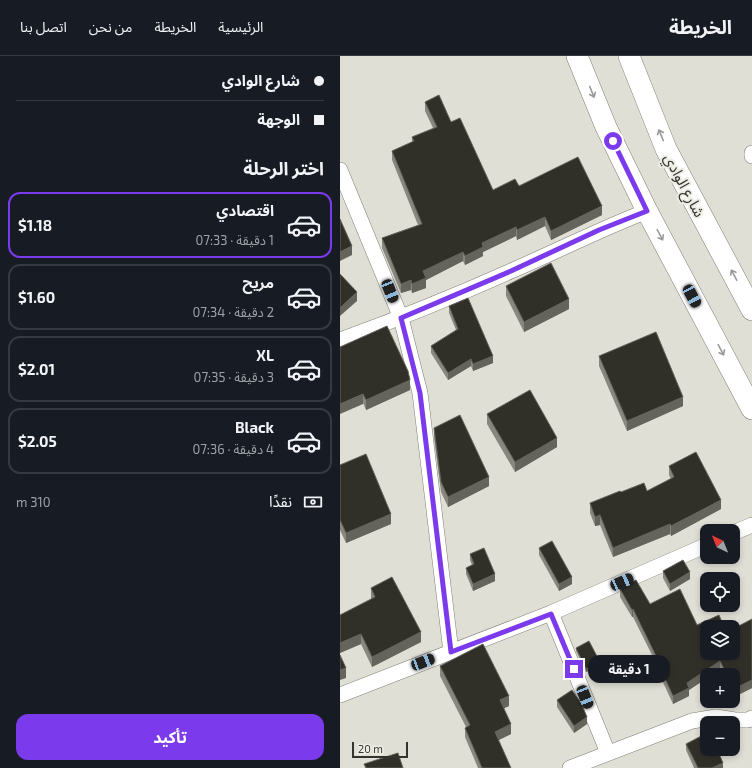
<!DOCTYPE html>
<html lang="ar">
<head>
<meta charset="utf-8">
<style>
  :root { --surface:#171b24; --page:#242831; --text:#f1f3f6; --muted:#9ea1a6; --line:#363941; --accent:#7c3aed }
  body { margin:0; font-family:"Exo 2","Noto Sans Arabic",sans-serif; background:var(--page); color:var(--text); direction:rtl; height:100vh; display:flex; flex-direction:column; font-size:15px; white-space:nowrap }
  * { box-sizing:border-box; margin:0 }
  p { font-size:13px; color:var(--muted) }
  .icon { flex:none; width:22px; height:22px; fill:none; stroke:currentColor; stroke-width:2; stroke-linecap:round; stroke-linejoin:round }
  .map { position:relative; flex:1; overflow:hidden; direction:ltr }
  .drawer { display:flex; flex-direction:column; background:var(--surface); width:340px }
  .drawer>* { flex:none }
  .banner { display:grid; align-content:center; height:88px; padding:0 16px; background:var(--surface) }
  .needle { width:26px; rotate:317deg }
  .fabs { position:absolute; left:360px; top:468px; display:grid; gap:8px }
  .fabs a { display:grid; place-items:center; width:40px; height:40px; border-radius:8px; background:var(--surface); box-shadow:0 2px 6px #0003; font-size:20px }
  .scale { position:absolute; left:12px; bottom:10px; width:56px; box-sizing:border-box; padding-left:4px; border:2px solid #343330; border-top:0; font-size:11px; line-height:14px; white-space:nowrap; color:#343330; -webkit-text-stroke:3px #edede3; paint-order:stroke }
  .end { position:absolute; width:18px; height:18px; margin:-9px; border:5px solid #7c3aed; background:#fff; box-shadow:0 0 0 2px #fff }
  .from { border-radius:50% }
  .bubble { position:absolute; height:28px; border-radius:12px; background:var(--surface); box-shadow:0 2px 6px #0003; font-size:13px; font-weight:700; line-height:28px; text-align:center; direction:rtl }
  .car { position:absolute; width:12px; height:24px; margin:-12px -6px; border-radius:5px; box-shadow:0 0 3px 1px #0007; background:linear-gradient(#222 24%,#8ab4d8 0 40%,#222 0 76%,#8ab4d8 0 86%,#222 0) }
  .banner b { display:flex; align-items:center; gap:14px; height:38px; font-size:15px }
  .banner b+b { border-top:1px solid var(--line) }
  .banner i { width:10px; height:10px; background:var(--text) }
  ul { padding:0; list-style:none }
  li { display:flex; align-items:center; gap:12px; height:66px; margin:0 8px 6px; padding:0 8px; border:2px solid var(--line); border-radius:12px }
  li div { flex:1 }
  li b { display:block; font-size:15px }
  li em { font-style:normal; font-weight:700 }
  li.current { border-color:var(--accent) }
  li>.icon { width:36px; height:36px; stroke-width:1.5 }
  h2 { padding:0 16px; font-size:18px; line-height:48px }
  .pay { display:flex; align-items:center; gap:10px; height:44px; padding:0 16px; font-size:15px }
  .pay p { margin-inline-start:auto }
  .cta { display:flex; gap:8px; margin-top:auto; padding:8px 16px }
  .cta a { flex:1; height:46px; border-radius:12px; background:var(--accent); color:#fff; font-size:16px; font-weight:700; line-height:46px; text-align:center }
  header { display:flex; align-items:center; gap:24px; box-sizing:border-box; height:56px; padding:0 20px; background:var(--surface); border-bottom:1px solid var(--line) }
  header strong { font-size:19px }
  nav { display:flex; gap:22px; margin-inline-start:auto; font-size:14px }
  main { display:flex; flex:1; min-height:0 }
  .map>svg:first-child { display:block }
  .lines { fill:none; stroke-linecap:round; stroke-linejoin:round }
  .minor-casing { stroke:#7f7f76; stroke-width:16 }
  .secondary-casing { stroke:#7f7f76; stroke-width:22 }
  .minor { stroke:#fff; stroke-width:15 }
  .secondary { stroke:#fff; stroke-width:21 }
  .wall { fill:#88877f }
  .shaded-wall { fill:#65645c }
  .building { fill:#302f28; stroke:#65645c }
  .oneway { stroke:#9a9998 }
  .route { stroke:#7c3aed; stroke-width:5 }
  .labels { text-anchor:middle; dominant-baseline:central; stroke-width:4; stroke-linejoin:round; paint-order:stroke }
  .street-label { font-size:15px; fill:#343330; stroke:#edede3 }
</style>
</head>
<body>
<header>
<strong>الخريطة</strong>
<nav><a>الرئيسية</a><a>الخريطة</a><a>من نحن</a><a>اتصل بنا</a></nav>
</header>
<main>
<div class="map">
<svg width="412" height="712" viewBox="0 0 412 712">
  <rect width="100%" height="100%" fill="#e0dfd6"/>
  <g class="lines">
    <g class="minor-casing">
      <path id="minor" d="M412 97V100
        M0 114 61 262 80 337 111 596
        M0 284C58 263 115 240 171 215 217 195 261 173 307 155
        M393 477 412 469
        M211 557 268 697
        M0 639 211 557 367 489
        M230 712 352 665 376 661 395 664H408L412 662"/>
    </g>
    <g class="secondary-casing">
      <path id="secondary" d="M237 0 266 71 307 155 412 353
        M289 0 326 93 412 254"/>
    </g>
    <use href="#minor" class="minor"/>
    <use href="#secondary" class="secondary"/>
  </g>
  <path class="wall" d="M85 46 111 66 153 134 179 130 262 159 211 184 205 170 177 184 176 180 143 196V200L125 209 123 205 86 224V232L72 237 71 234 61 237 42 192V182L78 169 52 104V95L72 86V81L93 72 85 55Z
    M166 230 229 253 184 276 166 240Z
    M109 250 153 307 133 315 131 310 108 324 91 297V290L116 274 109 257Z
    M0 291 70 334 26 354Z
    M259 300 343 350 287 375 259 310Z
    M147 358 217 391 175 416 147 368Z
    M94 372 149 430 108 451 101 436 94 382Z
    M0 409 51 468 6 487 0 474Z
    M329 410 381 453 331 480 330 478 273 501 260 469 255 470 250 457V447L281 436 307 435 331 423 329 419Z
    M199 492 232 528 219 535 199 499Z
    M130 498 155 525 133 535 126 518V512L132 509 130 504Z
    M323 515 350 523 330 535 323 522Z
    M31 532 81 586 32 611 21 588 0 597 31 543Z
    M280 533 310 548 367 597 412 563V632L394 641 393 640V619H383L380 613 371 619H367V622L349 634V640L333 648 315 609V605L293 561H292L280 541Z
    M236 592 260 610 246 616 236 595Z
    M100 610 169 650 164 652 171 678 158 684 171 712H138L125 681V672L126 671 100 620Z
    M217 644 247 668 234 677 217 651Z
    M346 688 367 693H387L379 698 383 712H354L346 694Z"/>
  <path class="shaded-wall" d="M262 150V159L211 184V175Z
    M205 161V170L177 184V174Z
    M176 171V180L143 196V200L125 209V200L142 187Z
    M12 190V199L0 205V196Z
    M123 196V205L86 224V232L72 237V228L83 215Z
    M71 224V234L61 237V228Z
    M17 236V245L0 260V252Z
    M229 243V253L184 276V266Z
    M153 300V307L133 315V308Z
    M131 303V310L108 324V317Z
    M70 324V334L26 354V344Z
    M23 338V348L0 358V348Z
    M343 341V350L287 375V365Z
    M217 382V391L175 416V406Z
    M149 421V430L108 451V441Z
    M381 444V453L331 480V470Z
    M51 458V468L6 487V477Z
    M260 459V469L255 470V461Z
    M330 468V478L273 501V492Z
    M350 516V523L330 535V528Z
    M155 518V525L133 535V528Z
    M232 521V528L219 535V528Z
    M293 553V561H292V554Z
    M81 576V586L32 611V601Z
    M21 578V588L0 597V587Z
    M380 605V613L371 619H367V622L349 634V640L333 648V640L347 627Z
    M260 606V610L246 616V613Z
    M6 612V622L0 624V614Z
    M412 624V632L394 641V633Z
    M169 640V650L160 654V644Z
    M247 661V668L234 677V670Z
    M171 668V678L155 686V676Z
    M398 680V687L393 690V683Z
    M376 693H387L376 699Z
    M383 707V712H372Z"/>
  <path class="building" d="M99 39 111 66 120 62 153 134 175 123 179 130 238 101 262 150 211 175 205 161 177 174 176 171 142 187 143 191 125 200 123 196 83 215 86 222 72 228 71 224 61 228 42 182 82 168 52 95 74 85 72 81 97 71 85 46Z
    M0 163 12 190 0 196Z
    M211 207 229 243 184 266 166 230Z
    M0 218 17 236 0 252Z
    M128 242 153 300 133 308 131 303 108 317 91 290 118 273 109 250Z
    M47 270 68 315 70 324 26 344 23 338 0 348V291Z
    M316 276 343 341 287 365 259 300Z
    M190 334 217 382 175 406 147 358Z
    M120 359 149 421 108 441 101 426 94 372Z
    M356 396 381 444 331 470 330 468 273 492 260 459 255 461 250 447 280 435 281 436 304 427 307 435 334 421 329 410Z
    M26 398 51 458 6 477 0 464V409Z
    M212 485 232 521 219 528 199 492Z
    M144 492 155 518 133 528 126 512 134 508 130 498Z
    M343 504 350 516 330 528 323 515Z
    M52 521 81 576 32 601 21 578 0 587V559L35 541 31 532Z
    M296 524 310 548 340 533 357 569 379 559 384 571H367V597H393V573L412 563V624L394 633 393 632V619H387L380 605 347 627 349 632 333 640 315 601 316 600 293 553 292 554 280 533Z
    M249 585 260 606 246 613 236 592Z
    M143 588 169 640 160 644 171 668 155 676 171 712H142L125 672 130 669 100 610Z
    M0 599 6 612 0 614Z
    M232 634 241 647 247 661 234 670 217 644Z
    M376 663 390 665 391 667H372L371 666Z
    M393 671 398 680 393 683Z
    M367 677V693H377L383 707 372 712H358L346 688Z
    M58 697 63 712H26L24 708Z"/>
  <defs><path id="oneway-shaft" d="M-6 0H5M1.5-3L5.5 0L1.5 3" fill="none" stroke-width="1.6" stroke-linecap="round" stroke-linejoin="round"/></defs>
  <g class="oneway">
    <use href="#oneway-shaft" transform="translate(252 36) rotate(68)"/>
    <use href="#oneway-shaft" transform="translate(321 79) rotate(-112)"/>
    <use href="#oneway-shaft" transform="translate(320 179) rotate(62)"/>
    <use href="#oneway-shaft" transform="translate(394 219) rotate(-118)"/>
    <use href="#oneway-shaft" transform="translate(381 294) rotate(62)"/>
  </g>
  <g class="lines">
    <path class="route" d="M234 613 211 558 111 596 80 337 61 262 171 215 259 174 307 155 273 85"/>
  </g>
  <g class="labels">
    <g class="street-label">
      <text transform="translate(345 129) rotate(62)">شارع الوادي</text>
    </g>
  </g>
</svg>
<div class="fabs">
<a><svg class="needle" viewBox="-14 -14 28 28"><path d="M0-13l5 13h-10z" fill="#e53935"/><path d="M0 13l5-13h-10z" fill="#9ea1a6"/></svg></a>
<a><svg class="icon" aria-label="locate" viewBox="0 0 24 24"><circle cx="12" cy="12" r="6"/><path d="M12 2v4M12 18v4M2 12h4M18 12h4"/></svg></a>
<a><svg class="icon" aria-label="layers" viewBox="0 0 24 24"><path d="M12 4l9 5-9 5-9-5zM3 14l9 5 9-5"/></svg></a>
<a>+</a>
<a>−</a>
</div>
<div class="scale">20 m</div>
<i class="end from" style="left:273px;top:85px"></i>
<i class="end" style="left:234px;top:613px"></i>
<div class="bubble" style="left:248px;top:599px;width:82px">1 دقيقة</div>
<i class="car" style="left:50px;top:235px;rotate:158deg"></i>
<i class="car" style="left:352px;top:240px;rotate:152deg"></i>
<i class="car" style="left:282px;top:526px;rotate:66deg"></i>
<i class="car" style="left:83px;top:606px;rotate:69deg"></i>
<i class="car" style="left:245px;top:641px;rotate:158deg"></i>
</div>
<section class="drawer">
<div class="banner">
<b><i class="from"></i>شارع الوادي</b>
<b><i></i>الوجهة</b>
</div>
<h2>اختر الرحلة</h2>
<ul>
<li class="current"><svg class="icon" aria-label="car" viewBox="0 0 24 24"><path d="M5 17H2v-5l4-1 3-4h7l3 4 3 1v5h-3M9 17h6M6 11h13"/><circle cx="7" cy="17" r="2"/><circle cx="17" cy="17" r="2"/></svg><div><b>اقتصادي</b><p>1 دقيقة · 07:33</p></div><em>$1.18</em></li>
<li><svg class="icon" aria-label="car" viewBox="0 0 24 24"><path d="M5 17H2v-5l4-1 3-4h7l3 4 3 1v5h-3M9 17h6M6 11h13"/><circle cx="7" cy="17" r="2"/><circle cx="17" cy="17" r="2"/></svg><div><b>مريح</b><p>2 دقيقة · 07:34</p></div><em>$1.60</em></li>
<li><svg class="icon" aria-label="car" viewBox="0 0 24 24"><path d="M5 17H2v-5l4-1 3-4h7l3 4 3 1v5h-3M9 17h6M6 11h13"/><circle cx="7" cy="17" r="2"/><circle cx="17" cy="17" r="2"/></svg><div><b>XL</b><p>3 دقيقة · 07:35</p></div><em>$2.01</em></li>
<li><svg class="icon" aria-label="car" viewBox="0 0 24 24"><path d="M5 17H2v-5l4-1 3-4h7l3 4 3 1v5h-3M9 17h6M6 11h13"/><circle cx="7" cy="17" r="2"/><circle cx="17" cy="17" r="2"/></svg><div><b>Black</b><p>4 دقيقة · 07:36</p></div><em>$2.05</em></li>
</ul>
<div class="pay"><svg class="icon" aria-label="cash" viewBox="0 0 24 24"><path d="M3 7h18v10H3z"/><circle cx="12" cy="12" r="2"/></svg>نقدًا<p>310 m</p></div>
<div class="cta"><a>تأكيد</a></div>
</section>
</main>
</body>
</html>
